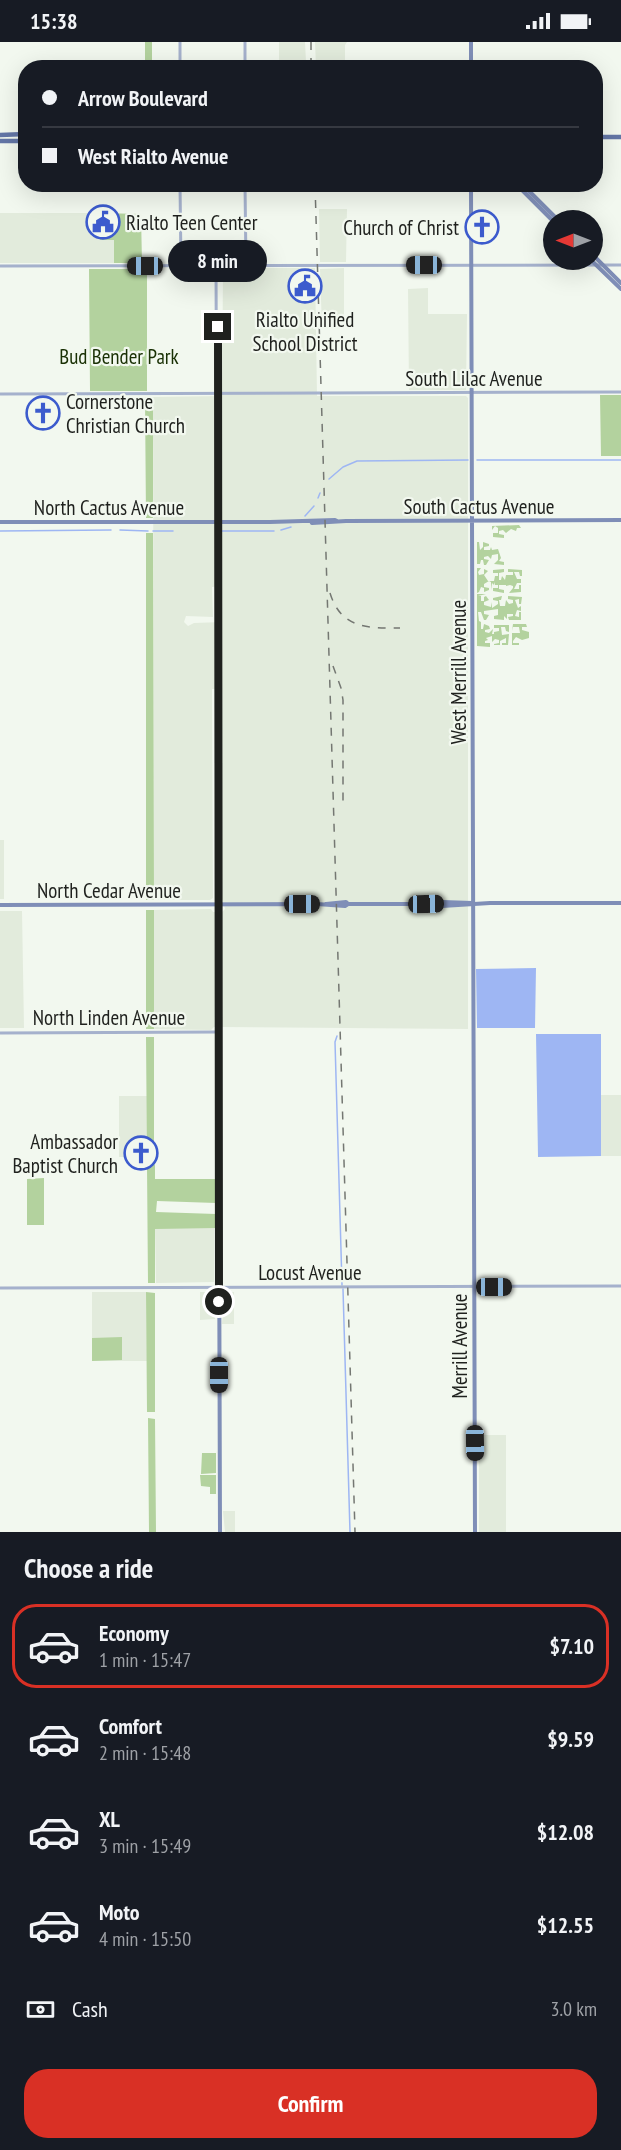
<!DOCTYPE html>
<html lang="en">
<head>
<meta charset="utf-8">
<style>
  :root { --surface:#171b24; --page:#242831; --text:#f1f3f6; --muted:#9ea1a6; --line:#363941; --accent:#d93025 }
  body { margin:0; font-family:"PT Sans Narrow",sans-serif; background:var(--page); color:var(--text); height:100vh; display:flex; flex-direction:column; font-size:22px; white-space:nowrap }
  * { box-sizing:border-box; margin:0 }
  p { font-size:20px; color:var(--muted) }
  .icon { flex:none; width:33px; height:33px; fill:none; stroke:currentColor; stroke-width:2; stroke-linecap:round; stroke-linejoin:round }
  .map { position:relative; height:1490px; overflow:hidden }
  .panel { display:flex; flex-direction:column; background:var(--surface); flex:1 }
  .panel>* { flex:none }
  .guide { position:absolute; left:18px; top:18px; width:585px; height:132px; border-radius:24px; box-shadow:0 6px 24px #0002; display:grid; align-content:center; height:132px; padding:0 24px; background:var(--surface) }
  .needle { width:39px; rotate:270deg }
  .fabs { position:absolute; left:543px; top:168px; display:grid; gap:12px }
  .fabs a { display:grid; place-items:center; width:60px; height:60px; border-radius:50%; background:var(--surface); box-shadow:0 6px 24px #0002; font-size:30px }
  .end { position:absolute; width:27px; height:27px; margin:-14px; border:8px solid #1f211e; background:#fff; box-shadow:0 0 0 3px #fff }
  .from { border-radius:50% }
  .bubble { position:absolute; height:42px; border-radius:21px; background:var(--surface); box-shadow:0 6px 24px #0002; font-size:20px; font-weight:800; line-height:42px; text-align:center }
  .car { position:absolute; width:18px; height:36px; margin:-18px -9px; border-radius:8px; box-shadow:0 0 4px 2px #0007; background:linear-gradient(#222 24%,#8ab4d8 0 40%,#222 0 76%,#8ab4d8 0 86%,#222 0) }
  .guide b { display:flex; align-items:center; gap:21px; height:57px; font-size:22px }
  .guide b+b { border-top:2px solid var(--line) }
  .guide i { width:15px; height:15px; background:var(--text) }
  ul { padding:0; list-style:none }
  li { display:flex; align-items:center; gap:18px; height:84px; margin:0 12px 9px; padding:0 12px; border:3px solid transparent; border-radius:24px }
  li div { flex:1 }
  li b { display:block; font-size:22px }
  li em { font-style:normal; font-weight:800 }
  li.on { border-color:var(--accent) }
  li>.icon { width:54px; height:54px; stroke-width:1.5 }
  h2 { padding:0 24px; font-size:27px; line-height:72px }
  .pay { display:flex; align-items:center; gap:15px; height:66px; padding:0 24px; font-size:22px }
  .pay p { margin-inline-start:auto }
  .primary-button { display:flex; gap:12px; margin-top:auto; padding:12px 24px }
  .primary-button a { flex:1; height:69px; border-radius:24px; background:var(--accent); color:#fff; font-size:24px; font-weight:800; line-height:69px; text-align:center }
  .status { display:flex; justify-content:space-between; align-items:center; height:42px; padding:0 30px; background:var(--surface); direction:ltr }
  .status svg { height:16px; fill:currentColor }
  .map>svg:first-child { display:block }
  .built { fill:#e2ebdc; fill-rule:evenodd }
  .green { fill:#b3d29e }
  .water { fill:#9eb6f3 }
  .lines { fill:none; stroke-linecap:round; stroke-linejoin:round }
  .stream { stroke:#9eb6f3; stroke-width:1.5 }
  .tertiary { stroke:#a5b1cc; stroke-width:3 }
  .secondary { stroke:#7f8eb7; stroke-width:4 }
  .primary { stroke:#6376a6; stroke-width:4.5 }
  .rail { stroke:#747772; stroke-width:1.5; stroke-dasharray:8 8; stroke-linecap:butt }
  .route { stroke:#1f211e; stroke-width:8 }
  .labels { text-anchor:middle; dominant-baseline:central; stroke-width:4.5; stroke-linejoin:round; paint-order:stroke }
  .poi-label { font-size:21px; fill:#1f211e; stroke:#f2f8ef; text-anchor:start }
  .park-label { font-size:21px; fill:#193004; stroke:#f2f8ef }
  .street-label { font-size:21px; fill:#1f211e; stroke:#f2f8ef }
</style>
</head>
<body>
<div class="status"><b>15:38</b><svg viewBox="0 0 49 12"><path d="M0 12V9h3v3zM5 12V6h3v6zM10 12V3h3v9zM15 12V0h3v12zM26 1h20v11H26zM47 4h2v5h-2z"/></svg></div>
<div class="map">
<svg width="621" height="1490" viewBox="0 0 621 1490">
  <rect width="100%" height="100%" fill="#f2f8ef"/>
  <path class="built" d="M279 0H305L306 20H279Z
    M315 0H347L345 3V25H316Z
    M319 167H347L346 220H320Z
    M0 171H100V198H114V221H0Z
    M228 226H315L317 354H466L468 356V987L222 985H214L211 988 154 987V868L211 867 213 870H222L225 867 222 856V647H212L213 856 210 858H154L153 355 222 354 223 229ZM222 544V580L194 581 188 584 184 580 186 574 213 575 212 545Z
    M344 226V286L322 287 320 227Z
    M428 246V272H467L466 348H409L408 247Z
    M0 798H4V857H0Z
    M0 869H22L24 986H0Z
    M601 1053H621V1114H601Z
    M119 1054H147V1115H119Z
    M155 1186H214V1240L156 1241Z
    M92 1250H146L147 1319H92Z
    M200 1250H213L214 1252 215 1277 200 1278Z
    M225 1250H234V1282H222L224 1251Z
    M479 1393H506V1490H479Z
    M223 1469H235V1490H225Z"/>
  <path class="green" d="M145 0H152V21H145Z
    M100 171 141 172 142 221H114V198H100Z
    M89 227H147V349H90Z
    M600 353H621V414H601Z
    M145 355H153V476H146Z
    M519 483 521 486H517L516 489 511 487 506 491 503 488 499 489V492L504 493V496L493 495V491H498V486L495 484 492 488V484Z
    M146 491H153L154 858H146Z
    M477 500H479L480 508 483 505V500L489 502V504L484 505V508H490L491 505 492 508 498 507 501 516 499 519 504 520V523L494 522 498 518V512L492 513 491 517 488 514 484 515V517L489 518 486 523H484L483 518H481L480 522H477Z
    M477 526H481L478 530 479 533 484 532V527L488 529 484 533 488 539H494L495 534H498V531H493V528L504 527V530L499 531V538H501L502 534 505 538 506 533H513V530H508V527L522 528V534H520L519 530H514L517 537H521V541H517L514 547H519V543H521V550L509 551 513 546V544L510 543 506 544V549V543H499V547L504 548V551L493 549V546H498V543H495V540L494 543 492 541 491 548V540L489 539 484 542V545L489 546V548L484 550V546L481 545 479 550 477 551Z
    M477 552H486L478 554H481V559H484V555L486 554 489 558 484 560V563L491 565 492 560V566L498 562V559L493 558V556L502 554 501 558H499L500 564H505L506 558 509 562 513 561V558L508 557V554L522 555 521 562H519V557L515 558 518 566 521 564V569L517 568 515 574 519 575V570H521V578H509L508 575 513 574V572H507V577L504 574V578L494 577V574L498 573V567L484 569V572L489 573 486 578H484L481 570H478L479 579 481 580V587H483L484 582 489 584 490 587 485 588V590L489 591 493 587 492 592H494V590L499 589V586H494V583H509V590L506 589 505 585H501L502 593 509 592 508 603H502V601H506V596L500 599V603H494V602L499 601V598L495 597 492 600V594L486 596 488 598 485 599V601H490V605L477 604Z
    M513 582H526L527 585H522V588L529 590V596L522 598 516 595 513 599V601H519V603H512V591H520L519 585H513L512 589Z
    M146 868H154V987H146Z
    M146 995H154V1116L147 1115Z
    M155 1122V1137H215L216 1161 157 1159 156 1170 216 1172V1186L155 1187V1241H148L147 1124H152Z
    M44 1136V1183H27V1137Z
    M146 1250 155 1251V1370H147Z
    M122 1295V1318L92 1319V1296Z
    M148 1376 155 1377 156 1490H149Z
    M202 1411H216V1431L201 1432Z
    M200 1433H216V1452H210V1445L201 1444Z"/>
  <path class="water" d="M536 926 535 986H477L476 927Z
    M536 992H601V1114L538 1115Z"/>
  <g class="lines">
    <path class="stream" d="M477 418H621
      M329 437 343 425 357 419 468 418
      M318 456 320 451
      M305 474 314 464
      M120 488 148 489
      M281 488 291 485
      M0 489 111 488
      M153 489H173
      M222 489H274
      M337 994 335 1000 342 1243
      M343 1247 350 1490"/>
    <path class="tertiary" d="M245 0V26
      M180 26V0
      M180 142 181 223
      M245 142 246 223
      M182 211 187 219 197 223
      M0 224 621 223
      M207 224 212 228 215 236
      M216 224 217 480
      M217 238C224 219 237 227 245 206
      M0 352 621 350
      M0 991 218 990
      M0 1246 621 1244"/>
    <path class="secondary" d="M471 26V0
      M471 142 475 1490
      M516 142 554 180
      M522 142 558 178
      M592 212 621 241
      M591 218 621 247
      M311 479 312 481 346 479 621 478
      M0 480H270L335 478 337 479
      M217 480 220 1490
      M326 862 346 860 348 862
      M439 862 442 860 472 861
      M0 863 317 862 345 864 348 862H439L442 864 490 861H621"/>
    <path class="primary" d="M0 93 26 92
      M596 95H621
      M0 99H26"/>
    <path class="rail" d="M311 0V26
      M315 142 355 1490
      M330 551C341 587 368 586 400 586
      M333 624 341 646 343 658V760"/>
  </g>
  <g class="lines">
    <path class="route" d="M218 285 219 1260"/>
  </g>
  <defs>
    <g id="civic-ring" transform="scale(1.725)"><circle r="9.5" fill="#f2f8ef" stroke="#3c5bcd" stroke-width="1.5"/><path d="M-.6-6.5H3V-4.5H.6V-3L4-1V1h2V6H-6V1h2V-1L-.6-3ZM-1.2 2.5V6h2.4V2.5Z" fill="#3c5bcd"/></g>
    <g id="church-ring" transform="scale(1.725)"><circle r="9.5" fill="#f2f8ef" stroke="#3c5bcd" stroke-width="1.5"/><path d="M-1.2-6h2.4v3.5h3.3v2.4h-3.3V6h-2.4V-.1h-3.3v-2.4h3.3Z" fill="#3c5bcd"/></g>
  </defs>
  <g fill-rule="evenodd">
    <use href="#civic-ring" x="103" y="180"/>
    <use href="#church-ring" x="482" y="185"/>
    <use href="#civic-ring" x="305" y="244"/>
    <use href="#church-ring" x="43" y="371"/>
    <use href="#church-ring" x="141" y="1111"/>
  </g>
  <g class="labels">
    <g class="poi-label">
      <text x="126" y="180">Rialto Teen Center</text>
      <text x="459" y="185" text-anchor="end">Church of Christ</text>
      <text x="305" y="277" text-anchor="middle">Rialto Unified<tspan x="305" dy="24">School District</tspan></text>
      <text x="66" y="359">Cornerstone<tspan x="66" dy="24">Christian Church</tspan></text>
      <text x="118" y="1099" text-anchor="end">Ambassador<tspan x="118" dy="24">Baptist Church</tspan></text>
    </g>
    <g class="park-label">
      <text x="119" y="314">Bud Bender Park</text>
    </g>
    <g class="street-label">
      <text x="474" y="336">South Lilac Avenue</text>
      <text x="479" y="464">South Cactus Avenue</text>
      <text x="109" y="465">North Cactus Avenue</text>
      <text transform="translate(458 630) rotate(-90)">West Merrill Avenue</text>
      <text x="109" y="848">North Cedar Avenue</text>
      <text x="109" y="975">North Linden Avenue</text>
      <text x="310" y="1230">Locust Avenue</text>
      <text transform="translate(459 1304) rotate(-90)">Merrill Avenue</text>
    </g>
  </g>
</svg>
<div class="fabs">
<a><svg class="needle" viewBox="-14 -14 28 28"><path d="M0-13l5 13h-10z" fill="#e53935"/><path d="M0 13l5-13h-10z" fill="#9ea1a6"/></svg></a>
</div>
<i class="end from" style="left:219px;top:1260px"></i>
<i class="end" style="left:218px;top:285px"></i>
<div class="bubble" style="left:168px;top:198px;width:99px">8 min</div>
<i class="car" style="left:424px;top:223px;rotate:270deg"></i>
<i class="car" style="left:145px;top:224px;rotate:270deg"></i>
<i class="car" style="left:302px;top:862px;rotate:90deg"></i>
<i class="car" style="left:426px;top:862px;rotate:89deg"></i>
<i class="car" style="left:494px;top:1245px;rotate:90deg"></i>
<i class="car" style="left:219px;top:1333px;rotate:180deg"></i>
<i class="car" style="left:475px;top:1401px;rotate:179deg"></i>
<div class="guide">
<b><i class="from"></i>Arrow Boulevard</b>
<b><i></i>West Rialto Avenue</b>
</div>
</div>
<section class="panel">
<h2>Choose a ride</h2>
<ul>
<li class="on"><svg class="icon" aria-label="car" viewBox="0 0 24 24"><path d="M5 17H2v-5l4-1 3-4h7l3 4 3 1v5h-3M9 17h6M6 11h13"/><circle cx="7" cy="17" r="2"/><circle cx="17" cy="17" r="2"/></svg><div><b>Economy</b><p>1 min · 15:47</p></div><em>$7.10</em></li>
<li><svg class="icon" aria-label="car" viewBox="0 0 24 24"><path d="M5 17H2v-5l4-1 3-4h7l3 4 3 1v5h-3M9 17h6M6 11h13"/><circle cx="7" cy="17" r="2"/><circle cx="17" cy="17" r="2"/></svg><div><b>Comfort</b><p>2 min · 15:48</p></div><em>$9.59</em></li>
<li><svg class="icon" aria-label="car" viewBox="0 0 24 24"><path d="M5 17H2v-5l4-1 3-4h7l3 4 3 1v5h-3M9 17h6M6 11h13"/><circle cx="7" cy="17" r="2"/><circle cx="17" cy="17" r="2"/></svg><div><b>XL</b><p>3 min · 15:49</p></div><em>$12.08</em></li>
<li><svg class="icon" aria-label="car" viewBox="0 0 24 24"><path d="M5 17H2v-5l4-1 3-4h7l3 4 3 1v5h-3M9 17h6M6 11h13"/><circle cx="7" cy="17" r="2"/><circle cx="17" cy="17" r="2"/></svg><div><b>Moto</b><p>4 min · 15:50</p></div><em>$12.55</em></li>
</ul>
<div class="pay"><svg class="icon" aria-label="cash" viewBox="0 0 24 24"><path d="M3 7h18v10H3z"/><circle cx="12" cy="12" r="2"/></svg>Cash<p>3.0 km</p></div>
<div class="primary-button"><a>Confirm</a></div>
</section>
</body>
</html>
